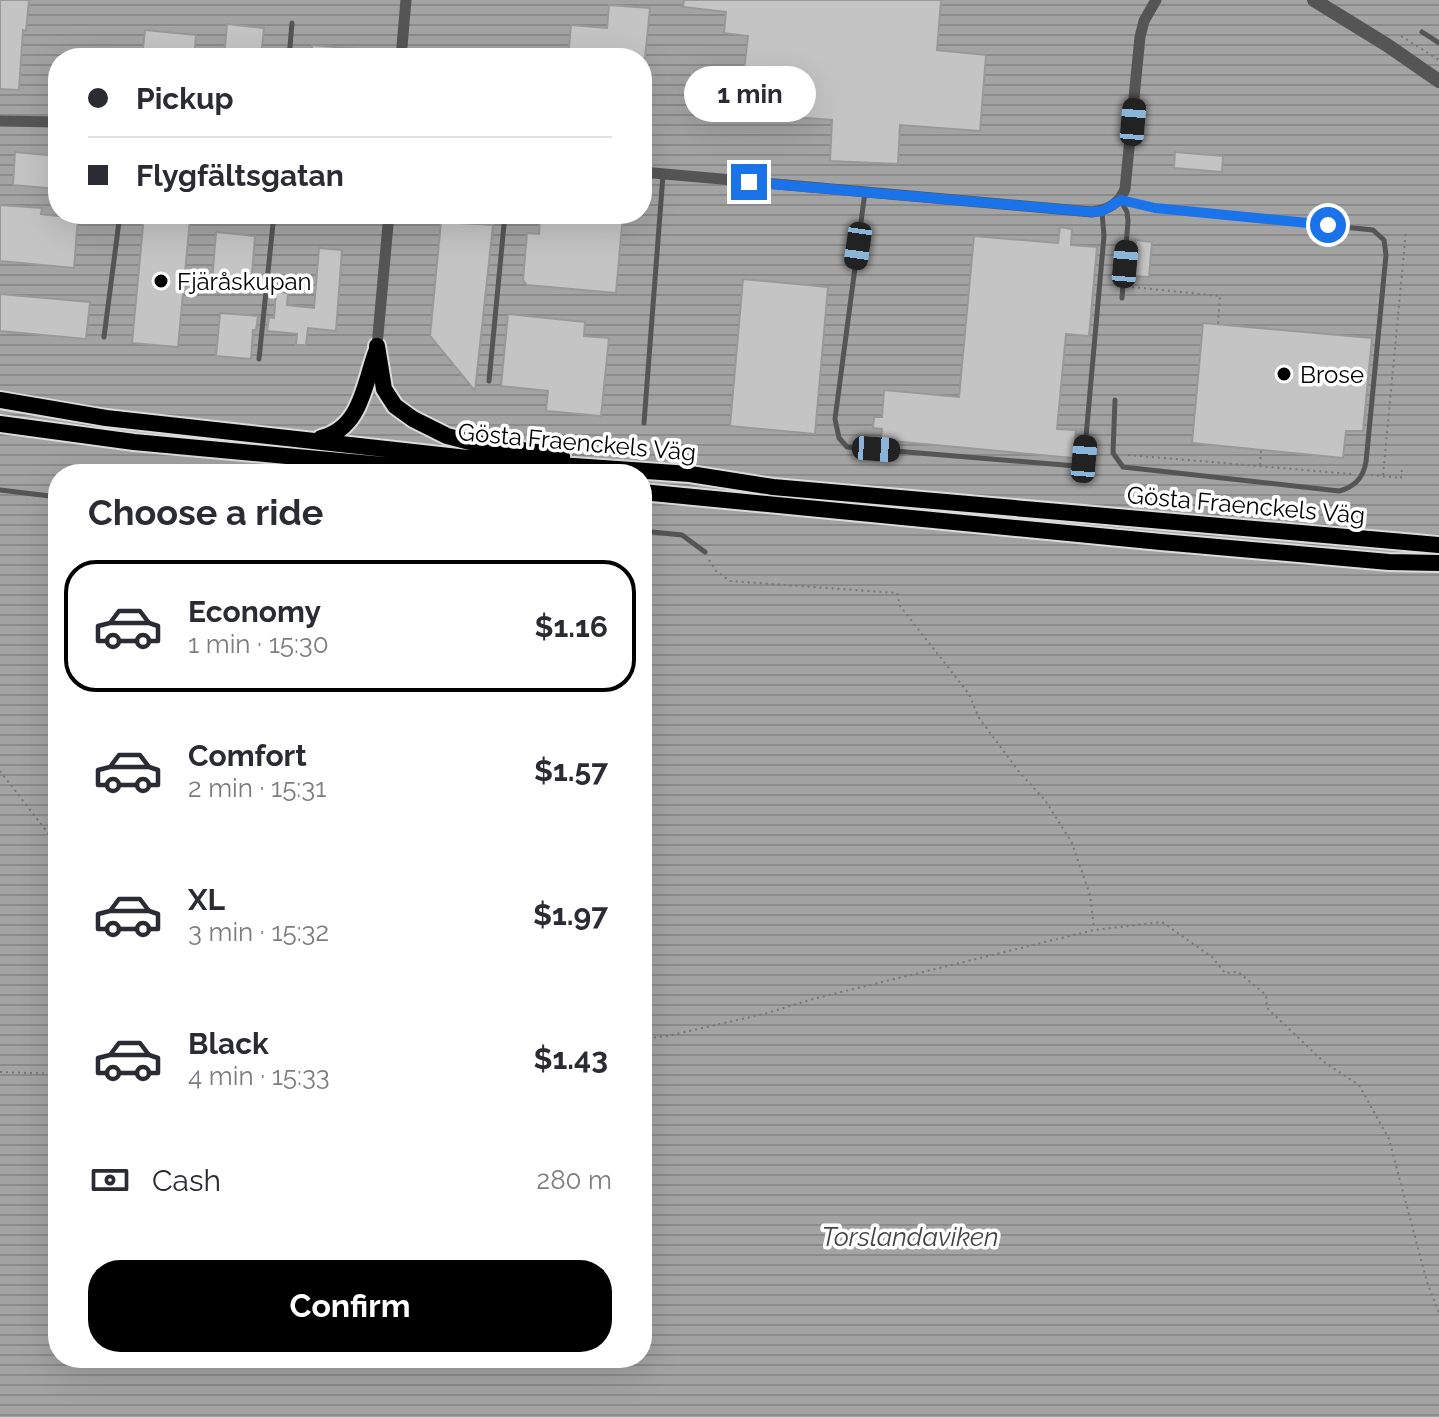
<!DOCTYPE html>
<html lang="en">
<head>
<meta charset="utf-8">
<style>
  :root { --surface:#fff; --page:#f2f2f3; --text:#2b2b33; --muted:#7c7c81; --line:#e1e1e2; --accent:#000 }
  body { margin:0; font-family:Raleway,sans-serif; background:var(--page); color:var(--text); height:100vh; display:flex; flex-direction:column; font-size:30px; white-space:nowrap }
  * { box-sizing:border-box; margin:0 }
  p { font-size:26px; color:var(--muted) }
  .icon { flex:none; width:44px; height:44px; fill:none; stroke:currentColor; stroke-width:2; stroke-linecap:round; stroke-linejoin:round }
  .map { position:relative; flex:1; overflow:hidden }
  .side { position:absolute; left:48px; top:464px; width:604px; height:904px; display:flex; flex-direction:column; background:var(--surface); border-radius:32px; box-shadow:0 8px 32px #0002 }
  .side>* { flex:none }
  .top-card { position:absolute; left:48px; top:48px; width:604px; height:176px; border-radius:32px; box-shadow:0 8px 32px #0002; display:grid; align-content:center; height:176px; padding:0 40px; background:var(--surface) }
  .end { position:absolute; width:36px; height:36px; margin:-18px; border:10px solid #1a73e8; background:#fff; box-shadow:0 0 0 4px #fff }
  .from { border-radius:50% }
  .bubble { position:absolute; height:56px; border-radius:28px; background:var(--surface); box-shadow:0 8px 32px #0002; font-size:26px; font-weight:700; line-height:56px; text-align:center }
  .car { position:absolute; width:24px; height:48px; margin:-24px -12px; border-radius:10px; box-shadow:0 0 6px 2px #0007; background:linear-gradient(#222 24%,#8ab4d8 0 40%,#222 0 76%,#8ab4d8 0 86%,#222 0) }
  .top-card b { display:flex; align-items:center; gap:28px; height:76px; font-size:30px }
  .top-card b+b { border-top:2px solid var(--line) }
  .top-card i { width:20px; height:20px; background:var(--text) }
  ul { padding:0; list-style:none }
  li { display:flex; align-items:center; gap:24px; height:132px; margin:0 16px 12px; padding:0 24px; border:4px solid transparent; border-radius:32px }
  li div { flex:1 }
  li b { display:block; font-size:30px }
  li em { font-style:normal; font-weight:700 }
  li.selected { border-color:var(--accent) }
  li>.icon { width:72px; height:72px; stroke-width:1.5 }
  h2 { padding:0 40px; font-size:36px; line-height:96px }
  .pay { display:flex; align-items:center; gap:20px; height:88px; padding:0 40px; font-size:30px }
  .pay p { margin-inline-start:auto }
  .action { display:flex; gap:16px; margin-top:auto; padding:16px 40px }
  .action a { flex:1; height:92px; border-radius:32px; background:var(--accent); color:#fff; font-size:32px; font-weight:700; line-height:92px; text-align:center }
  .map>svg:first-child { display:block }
  .water { fill:url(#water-rules); fill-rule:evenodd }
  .building { fill:#c4c4c4; stroke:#999; stroke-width:2 }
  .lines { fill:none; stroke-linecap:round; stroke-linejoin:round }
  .primary-casing { stroke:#dbdbdb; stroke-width:20 }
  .path { stroke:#777; stroke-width:2; stroke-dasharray:2 4; stroke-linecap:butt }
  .service { stroke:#555; stroke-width:5 }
  .minor { stroke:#555; stroke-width:11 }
  .tertiary { stroke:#555; stroke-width:14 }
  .primary { stroke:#000; stroke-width:16 }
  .route { stroke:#1a73e8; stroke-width:10 }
  .poi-dot { fill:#000; stroke:#fff; stroke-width:3 }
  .labels { text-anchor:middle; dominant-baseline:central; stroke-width:7; stroke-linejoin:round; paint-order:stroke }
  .poi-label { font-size:24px; fill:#000; stroke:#fff; text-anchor:start }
  .street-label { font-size:24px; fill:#000; stroke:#fff }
  .water-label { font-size:26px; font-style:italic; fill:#444; stroke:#fff }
</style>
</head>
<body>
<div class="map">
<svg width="1439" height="1417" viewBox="0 0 1439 1417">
  <defs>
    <pattern id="water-rules" width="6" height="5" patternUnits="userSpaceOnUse" patternTransform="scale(2)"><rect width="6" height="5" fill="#a3a3a3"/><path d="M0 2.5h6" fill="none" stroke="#8b8b8b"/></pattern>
  </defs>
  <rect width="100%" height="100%" fill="#fff"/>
  <path class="water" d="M0 0H1439V1417H0ZM58 58H642V214H58ZM58 474H642V1358H58Z"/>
  <path class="building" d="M0 0H29L26 31 23 30 19 90 0 89Z
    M684 0H941L937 50 986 55 980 131 900 125 898 164 830 161 832 120 739 113 748 36 724 33 726 12 683 7Z
    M609 5 650 8 645 58H568L571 25 607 28Z
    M227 24 264 28 261 58H224Z
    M145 30 196 35 194 58H142Z
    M312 45 369 50V58H311Z
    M15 152 58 156V189L13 185Z
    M1175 152 1223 156 1222 172 1174 168Z
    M0 205 42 208 41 214 78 218 74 268 0 261Z
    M540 214H623L616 293 527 285 523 280 527 233 539 234Z
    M144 215 190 219 178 347 132 343Z
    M441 222 493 225 475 391 430 336Z
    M1060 227 1072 229 1071 245 1097 247 1089 336 1066 334 1057 429 1076 430 1073 458 881 440 882 429 873 428 874 417H882L884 390 959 397 974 236 1058 243Z
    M216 232 255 236 252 274H258V286L212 282Z
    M1136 240 1152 242 1149 277 1133 276Z
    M319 248 342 250 336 331 308 328 306 345H296L297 334 267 331 269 317 274 318 276 292 288 293 287 305 314 308Z
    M743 279 828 287 815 434 730 426Z
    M0 294 90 302 86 339 0 331Z
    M220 313 258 316 256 330H253L251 359 216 356Z
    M508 314 585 322 584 336 609 338 601 416 546 411 548 391 501 386Z
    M1203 323 1372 338 1363 431H1346L1343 458 1192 443Z"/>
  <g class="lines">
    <g class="primary-casing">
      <path id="primary" d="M377 346 384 389 395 406 413 419 447 436 470 442 562 456
        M0 400 106 418 485 460 690 474 773 487 1439 545
        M0 424 134 442 481 474
        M321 438C361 428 364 385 376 352
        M642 492 1161 542 1389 562 1439 563"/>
    </g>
    <path class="path" d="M1401 36 1439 60
      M1132 287 1220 296 1218 324
      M1128 455 1352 474
      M1260 465 1261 450
      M1371 475 1401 478 1402 470
      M1383 475 1406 231
      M709 560 716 571 730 581 897 593 900 606 969 694 979 718 1020 773 1045 800 1072 843 1090 895 1094 928
      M0 771 58 846
      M642 1039 667 1036 764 1014 813 999 1094 930 1162 922 1212 957 1225 973 1238 972 1266 995 1267 1008 1324 1062 1359 1085 1389 1139 1427 1282 1439 1313
      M0 1072 58 1074"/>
    <path class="service" d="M1422 32 1439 43
      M289 58 292 23
      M865 192 835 419 839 438 847 447 1076 466 1084 459 1104 236 1102 212
      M1121 201 1127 212 1128 221 1122 298
      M104 337 120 214
      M259 359 274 214
      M489 381 505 214
      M1115 400 1113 453 1123 467 1339 491C1355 487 1363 478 1366 462L1386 255 1384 240 1373 230 1155 208 1122 200
      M644 423 663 175
      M0 490 58 497
      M642 531 682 535 705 552"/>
    <path class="minor" d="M401 58 406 0
      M0 121 58 122
      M642 172 1092 212C1108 210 1119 204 1125 189L1140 37 1144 21 1156 0
      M377 346 389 214"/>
    <path class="tertiary" d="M1314 0 1387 45 1439 81"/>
    <use href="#primary" class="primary"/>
  </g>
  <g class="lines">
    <path class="route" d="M749 182 1092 212 1102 211 1121 200 1155 208 1328 225"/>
  </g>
  <g class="poi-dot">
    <circle cx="161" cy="281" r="8"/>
    <circle cx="1284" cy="374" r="8"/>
  </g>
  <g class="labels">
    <g class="poi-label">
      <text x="177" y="281">Fjäråskupan</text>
      <text x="1300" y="374">Brose</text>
    </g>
    <g class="street-label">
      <text transform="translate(577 442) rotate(5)">Gösta Fraenckels Väg</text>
      <text transform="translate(1246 505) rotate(5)">Gösta Fraenckels Väg</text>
    </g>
    <g class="water-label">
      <text x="910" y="1237">Torslandaviken</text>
    </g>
  </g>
</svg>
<i class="end from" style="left:1328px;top:225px"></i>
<i class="end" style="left:749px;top:182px"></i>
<div class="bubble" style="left:684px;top:66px;width:132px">1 min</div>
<i class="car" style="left:1133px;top:122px;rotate:5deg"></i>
<i class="car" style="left:858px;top:246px;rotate:188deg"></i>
<i class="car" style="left:1125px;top:264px;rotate:5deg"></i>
<i class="car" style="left:876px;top:449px;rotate:94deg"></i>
<i class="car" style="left:1084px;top:459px;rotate:5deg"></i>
<div class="top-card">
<b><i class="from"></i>Pickup</b>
<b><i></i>Flygfältsgatan</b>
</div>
<section class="side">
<h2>Choose a ride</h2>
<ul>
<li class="selected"><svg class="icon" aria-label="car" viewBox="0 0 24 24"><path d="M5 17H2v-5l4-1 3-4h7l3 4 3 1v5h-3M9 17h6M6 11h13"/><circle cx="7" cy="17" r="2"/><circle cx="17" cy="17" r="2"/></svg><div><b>Economy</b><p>1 min · 15:30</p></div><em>$1.16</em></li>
<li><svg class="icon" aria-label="car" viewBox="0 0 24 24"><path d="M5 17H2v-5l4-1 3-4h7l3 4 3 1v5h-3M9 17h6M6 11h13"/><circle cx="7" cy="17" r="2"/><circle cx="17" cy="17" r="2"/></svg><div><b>Comfort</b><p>2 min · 15:31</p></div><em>$1.57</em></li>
<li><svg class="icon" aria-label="car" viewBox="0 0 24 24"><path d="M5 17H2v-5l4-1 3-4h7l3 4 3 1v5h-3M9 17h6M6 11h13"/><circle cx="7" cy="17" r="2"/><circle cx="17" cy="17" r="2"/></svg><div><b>XL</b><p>3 min · 15:32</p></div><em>$1.97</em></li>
<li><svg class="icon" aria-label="car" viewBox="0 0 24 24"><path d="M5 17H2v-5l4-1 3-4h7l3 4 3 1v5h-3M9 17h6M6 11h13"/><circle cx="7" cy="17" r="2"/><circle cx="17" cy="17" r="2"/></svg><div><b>Black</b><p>4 min · 15:33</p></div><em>$1.43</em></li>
</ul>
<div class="pay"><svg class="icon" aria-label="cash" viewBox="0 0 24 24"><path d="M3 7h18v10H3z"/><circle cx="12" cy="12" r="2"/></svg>Cash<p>280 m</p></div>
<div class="action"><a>Confirm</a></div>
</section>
</div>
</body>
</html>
